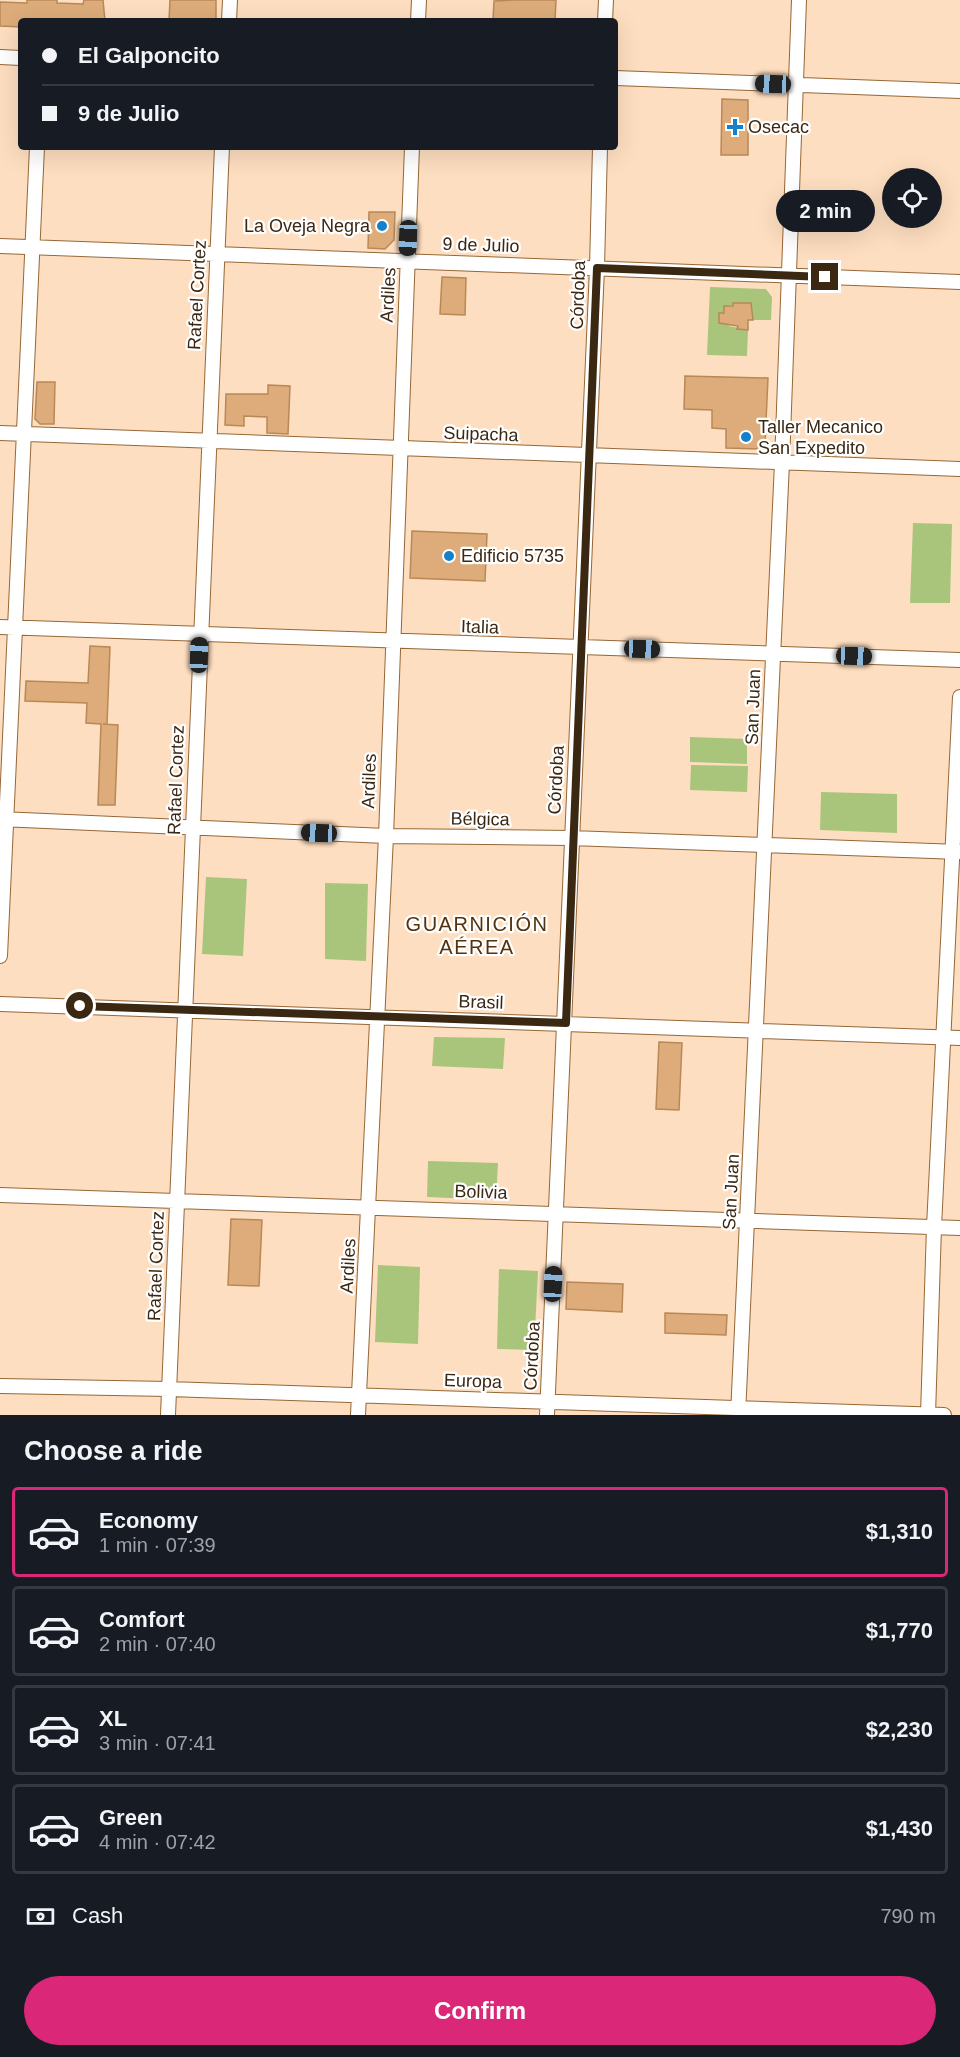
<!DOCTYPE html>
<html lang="en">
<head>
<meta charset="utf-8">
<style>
  :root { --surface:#171b24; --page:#242831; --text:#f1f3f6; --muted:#9ea1a6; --line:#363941; --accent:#db2777 }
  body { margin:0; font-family:Helvetica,sans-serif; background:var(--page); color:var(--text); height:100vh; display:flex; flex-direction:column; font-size:22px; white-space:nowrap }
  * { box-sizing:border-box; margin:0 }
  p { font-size:20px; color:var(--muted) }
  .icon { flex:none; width:33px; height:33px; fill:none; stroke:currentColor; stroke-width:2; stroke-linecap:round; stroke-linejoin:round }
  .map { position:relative; height:1415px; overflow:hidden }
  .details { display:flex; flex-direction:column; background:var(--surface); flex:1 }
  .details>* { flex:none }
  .banner { position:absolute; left:18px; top:18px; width:600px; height:132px; border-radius:6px; box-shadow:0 6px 24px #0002; display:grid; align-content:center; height:132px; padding:0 24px; background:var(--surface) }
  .tools { position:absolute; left:882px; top:168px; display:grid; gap:12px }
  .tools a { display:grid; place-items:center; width:60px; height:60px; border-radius:50%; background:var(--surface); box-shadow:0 6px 24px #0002; font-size:30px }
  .end { position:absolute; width:27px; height:27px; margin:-14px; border:8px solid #3b2813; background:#fff; box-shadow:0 0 0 3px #fff }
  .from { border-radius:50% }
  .bubble { position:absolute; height:42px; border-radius:21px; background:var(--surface); box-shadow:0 6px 24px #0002; font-size:20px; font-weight:700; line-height:42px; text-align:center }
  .car { position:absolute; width:18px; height:36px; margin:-18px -9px; border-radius:8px; box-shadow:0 0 4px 2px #0007; background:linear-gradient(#222 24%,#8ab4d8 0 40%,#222 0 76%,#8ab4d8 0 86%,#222 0) }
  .banner b { display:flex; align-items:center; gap:21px; height:57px; font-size:22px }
  .banner b+b { border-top:2px solid var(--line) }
  .banner i { width:15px; height:15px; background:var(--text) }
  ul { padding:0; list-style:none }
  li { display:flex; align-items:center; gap:18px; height:90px; margin:0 12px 9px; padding:0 12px; border:3px solid var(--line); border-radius:6px }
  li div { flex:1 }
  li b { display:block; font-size:22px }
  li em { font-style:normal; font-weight:700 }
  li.selected { border-color:var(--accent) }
  li>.icon { width:54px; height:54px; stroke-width:1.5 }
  h2 { padding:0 24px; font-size:27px; line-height:72px }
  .pay { display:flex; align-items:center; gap:15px; height:66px; padding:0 24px; font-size:22px }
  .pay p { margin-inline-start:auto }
  .action { display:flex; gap:12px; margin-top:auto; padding:12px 24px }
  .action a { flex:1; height:69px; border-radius:36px; background:var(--accent); color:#fff; font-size:24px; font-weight:700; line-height:69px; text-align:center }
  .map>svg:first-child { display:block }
  .green { fill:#a9c57c }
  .building { fill:#ddac7a; stroke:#b88857; stroke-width:1.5 }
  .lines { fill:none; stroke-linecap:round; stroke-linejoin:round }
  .street-casing { stroke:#956736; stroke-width:16 }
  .street { stroke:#fff; stroke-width:14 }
  .route { stroke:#3b2813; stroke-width:8 }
  .poi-dot { fill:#1581cb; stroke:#fff; stroke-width:2 }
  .labels { text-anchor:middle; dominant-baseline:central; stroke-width:4.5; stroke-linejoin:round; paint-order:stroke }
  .poi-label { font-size:18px; fill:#3b2813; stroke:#fff; text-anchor:start }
  .street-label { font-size:18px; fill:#3b2813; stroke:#fff }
  .neighbourhood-label { font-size:20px; letter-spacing:1.5px; fill:#54330c; stroke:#fff }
</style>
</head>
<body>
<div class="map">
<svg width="960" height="1415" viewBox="0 0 960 1415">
  <rect width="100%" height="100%" fill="#fedec0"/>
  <path class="green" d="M710 287 766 289 772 297 771 320H753L750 303 724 306V313L729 326 748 330 747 356 707 355Z
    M913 523 952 524 950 603H910Z
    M690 737 747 739V764L690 762Z
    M691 765 748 766 747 792 690 790Z
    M821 792 897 794V833L820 830Z
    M206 877 247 879 243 956 202 954Z
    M325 883 368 884 366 961 325 959Z
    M434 1037 505 1038 503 1069 432 1066Z
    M428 1161 498 1163 496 1200 427 1197Z
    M378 1265 420 1267 418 1344 375 1342Z
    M499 1269 538 1271 534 1350 497 1349Z"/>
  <path class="building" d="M27 0H57V3L83 4 84 0H103L105 21H21V27L0 26V2L27 3Z
    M170 0H216V21H169Z
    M514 0H556L555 21H493L494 1Z
    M722 99 748 100V155H721Z
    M369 212H395L394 240 385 249 368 248Z
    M442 277 466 278 465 315 440 314Z
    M733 303H751L753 320H748V330L737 329 738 326 719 323V313H724V306H733Z
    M685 376 768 378 765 443 759 449 726 448V429L712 428V410L684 409Z
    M37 382H55L54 424H40L35 419Z
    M268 385 290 386 288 434 267 433V417L244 416V426L225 425 226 394H268Z
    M412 531 487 534 485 581 410 578Z
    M90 646 110 647 107 724H103L118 725 115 805H98L101 724 86 723 87 703 25 701 26 681 88 683Z
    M659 1042 682 1043 679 1110 656 1109Z
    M231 1219 262 1220 259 1286 228 1285Z
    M567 1282 623 1284 622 1312 566 1309Z
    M665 1313 727 1315 726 1335 665 1333Z"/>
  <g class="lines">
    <g class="street-casing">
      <path id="street" d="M229 21 230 0
        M418 21 419 0
        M605 21 606 0
        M0 57 21 58
        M615 78 960 91
        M0 246 960 282
        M0 433 960 469
        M0 627 960 660
        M0 819 386 836 571 838 960 852
        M0 956 37 147
        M0 1004 960 1038
        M0 1195 960 1228
        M0 1386 169 1389 944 1415
        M168 1415 222 147
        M358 1415 386 836 412 147
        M547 1415 597 268 600 147
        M738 1415 782 463 799 0
        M928 1415 934 1227 960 697"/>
    </g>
    <use href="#street" class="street"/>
  </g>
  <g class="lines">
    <path class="route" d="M80 1006 566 1023 597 268 825 277"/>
  </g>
  <g class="poi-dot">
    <path d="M732 118h6v6h6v6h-6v6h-6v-6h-6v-6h6z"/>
    <circle cx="382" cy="226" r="6"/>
    <circle cx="746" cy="437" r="6"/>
    <circle cx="449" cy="556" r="6"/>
  </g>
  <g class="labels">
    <g class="poi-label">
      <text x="748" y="127">Osecac</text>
      <text x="370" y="226" text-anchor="end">La Oveja Negra</text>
      <text x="758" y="427">Taller Mecanico<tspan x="758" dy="21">San Expedito</tspan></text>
      <text x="461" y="556">Edificio 5735</text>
    </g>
    <g class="street-label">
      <text transform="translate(481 245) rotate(2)">9 de Julio</text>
      <text transform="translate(197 295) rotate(-87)">Rafael Cortez</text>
      <text transform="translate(388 295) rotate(-87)">Ardiles</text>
      <text transform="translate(578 295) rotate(-88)">Córdoba</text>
      <text transform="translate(481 434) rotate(2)">Suipacha</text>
      <text transform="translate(480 627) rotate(2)">Italia</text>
      <text transform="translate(753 707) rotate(-88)">San Juan</text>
      <text transform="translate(176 780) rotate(-88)">Rafael Cortez</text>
      <text transform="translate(556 780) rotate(-87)">Córdoba</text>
      <text transform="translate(369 781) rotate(-88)">Ardiles</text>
      <text transform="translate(480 819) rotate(1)">Bélgica</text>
      <text transform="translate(481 1002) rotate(2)">Brasil</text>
      <text transform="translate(481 1192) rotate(2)">Bolivia</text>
      <text transform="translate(731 1192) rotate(-87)">San Juan</text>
      <text transform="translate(156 1266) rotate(-88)">Rafael Cortez</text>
      <text transform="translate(348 1266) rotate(-87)">Ardiles</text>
      <text transform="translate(532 1356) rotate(-87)">Córdoba</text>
      <text transform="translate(473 1381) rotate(2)">Europa</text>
    </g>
    <g class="neighbourhood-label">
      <text x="477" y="924">GUARNICIÓN<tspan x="477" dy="23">AÉREA</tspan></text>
    </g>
  </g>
</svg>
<div class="tools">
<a><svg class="icon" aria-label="locate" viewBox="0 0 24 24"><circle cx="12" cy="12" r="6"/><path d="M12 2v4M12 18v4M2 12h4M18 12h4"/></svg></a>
</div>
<i class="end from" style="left:80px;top:1006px"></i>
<i class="end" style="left:825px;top:277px"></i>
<div class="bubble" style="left:776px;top:190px;width:99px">2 min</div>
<i class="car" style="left:773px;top:84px;rotate:272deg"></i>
<i class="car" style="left:408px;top:238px;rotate:182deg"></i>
<i class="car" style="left:642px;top:649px;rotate:92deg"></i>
<i class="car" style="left:199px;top:655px;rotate:2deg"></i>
<i class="car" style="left:854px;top:656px;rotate:92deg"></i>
<i class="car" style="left:319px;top:833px;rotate:272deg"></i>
<i class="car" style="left:553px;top:1284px;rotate:3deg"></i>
<div class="banner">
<b><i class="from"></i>El Galponcito</b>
<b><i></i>9 de Julio</b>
</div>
</div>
<section class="details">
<h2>Choose a ride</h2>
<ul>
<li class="selected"><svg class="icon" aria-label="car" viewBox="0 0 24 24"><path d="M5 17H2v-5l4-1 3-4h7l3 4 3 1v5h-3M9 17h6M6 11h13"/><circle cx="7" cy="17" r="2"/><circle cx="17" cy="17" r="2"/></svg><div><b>Economy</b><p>1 min · 07:39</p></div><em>$1,310</em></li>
<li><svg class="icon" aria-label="car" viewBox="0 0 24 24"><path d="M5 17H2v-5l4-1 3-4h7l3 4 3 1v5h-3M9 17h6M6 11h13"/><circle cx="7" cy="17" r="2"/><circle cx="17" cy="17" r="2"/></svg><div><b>Comfort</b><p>2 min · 07:40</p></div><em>$1,770</em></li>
<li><svg class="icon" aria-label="car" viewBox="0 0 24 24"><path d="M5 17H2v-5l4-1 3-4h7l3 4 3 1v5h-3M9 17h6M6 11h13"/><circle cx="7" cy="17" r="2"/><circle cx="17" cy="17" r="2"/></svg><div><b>XL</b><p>3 min · 07:41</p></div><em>$2,230</em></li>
<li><svg class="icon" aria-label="car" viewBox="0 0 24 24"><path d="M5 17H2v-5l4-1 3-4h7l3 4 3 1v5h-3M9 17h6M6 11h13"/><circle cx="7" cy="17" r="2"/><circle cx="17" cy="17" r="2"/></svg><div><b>Green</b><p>4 min · 07:42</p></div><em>$1,430</em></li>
</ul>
<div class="pay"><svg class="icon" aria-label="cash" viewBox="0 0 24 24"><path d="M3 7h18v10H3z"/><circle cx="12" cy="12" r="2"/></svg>Cash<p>790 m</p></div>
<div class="action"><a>Confirm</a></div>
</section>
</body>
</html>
